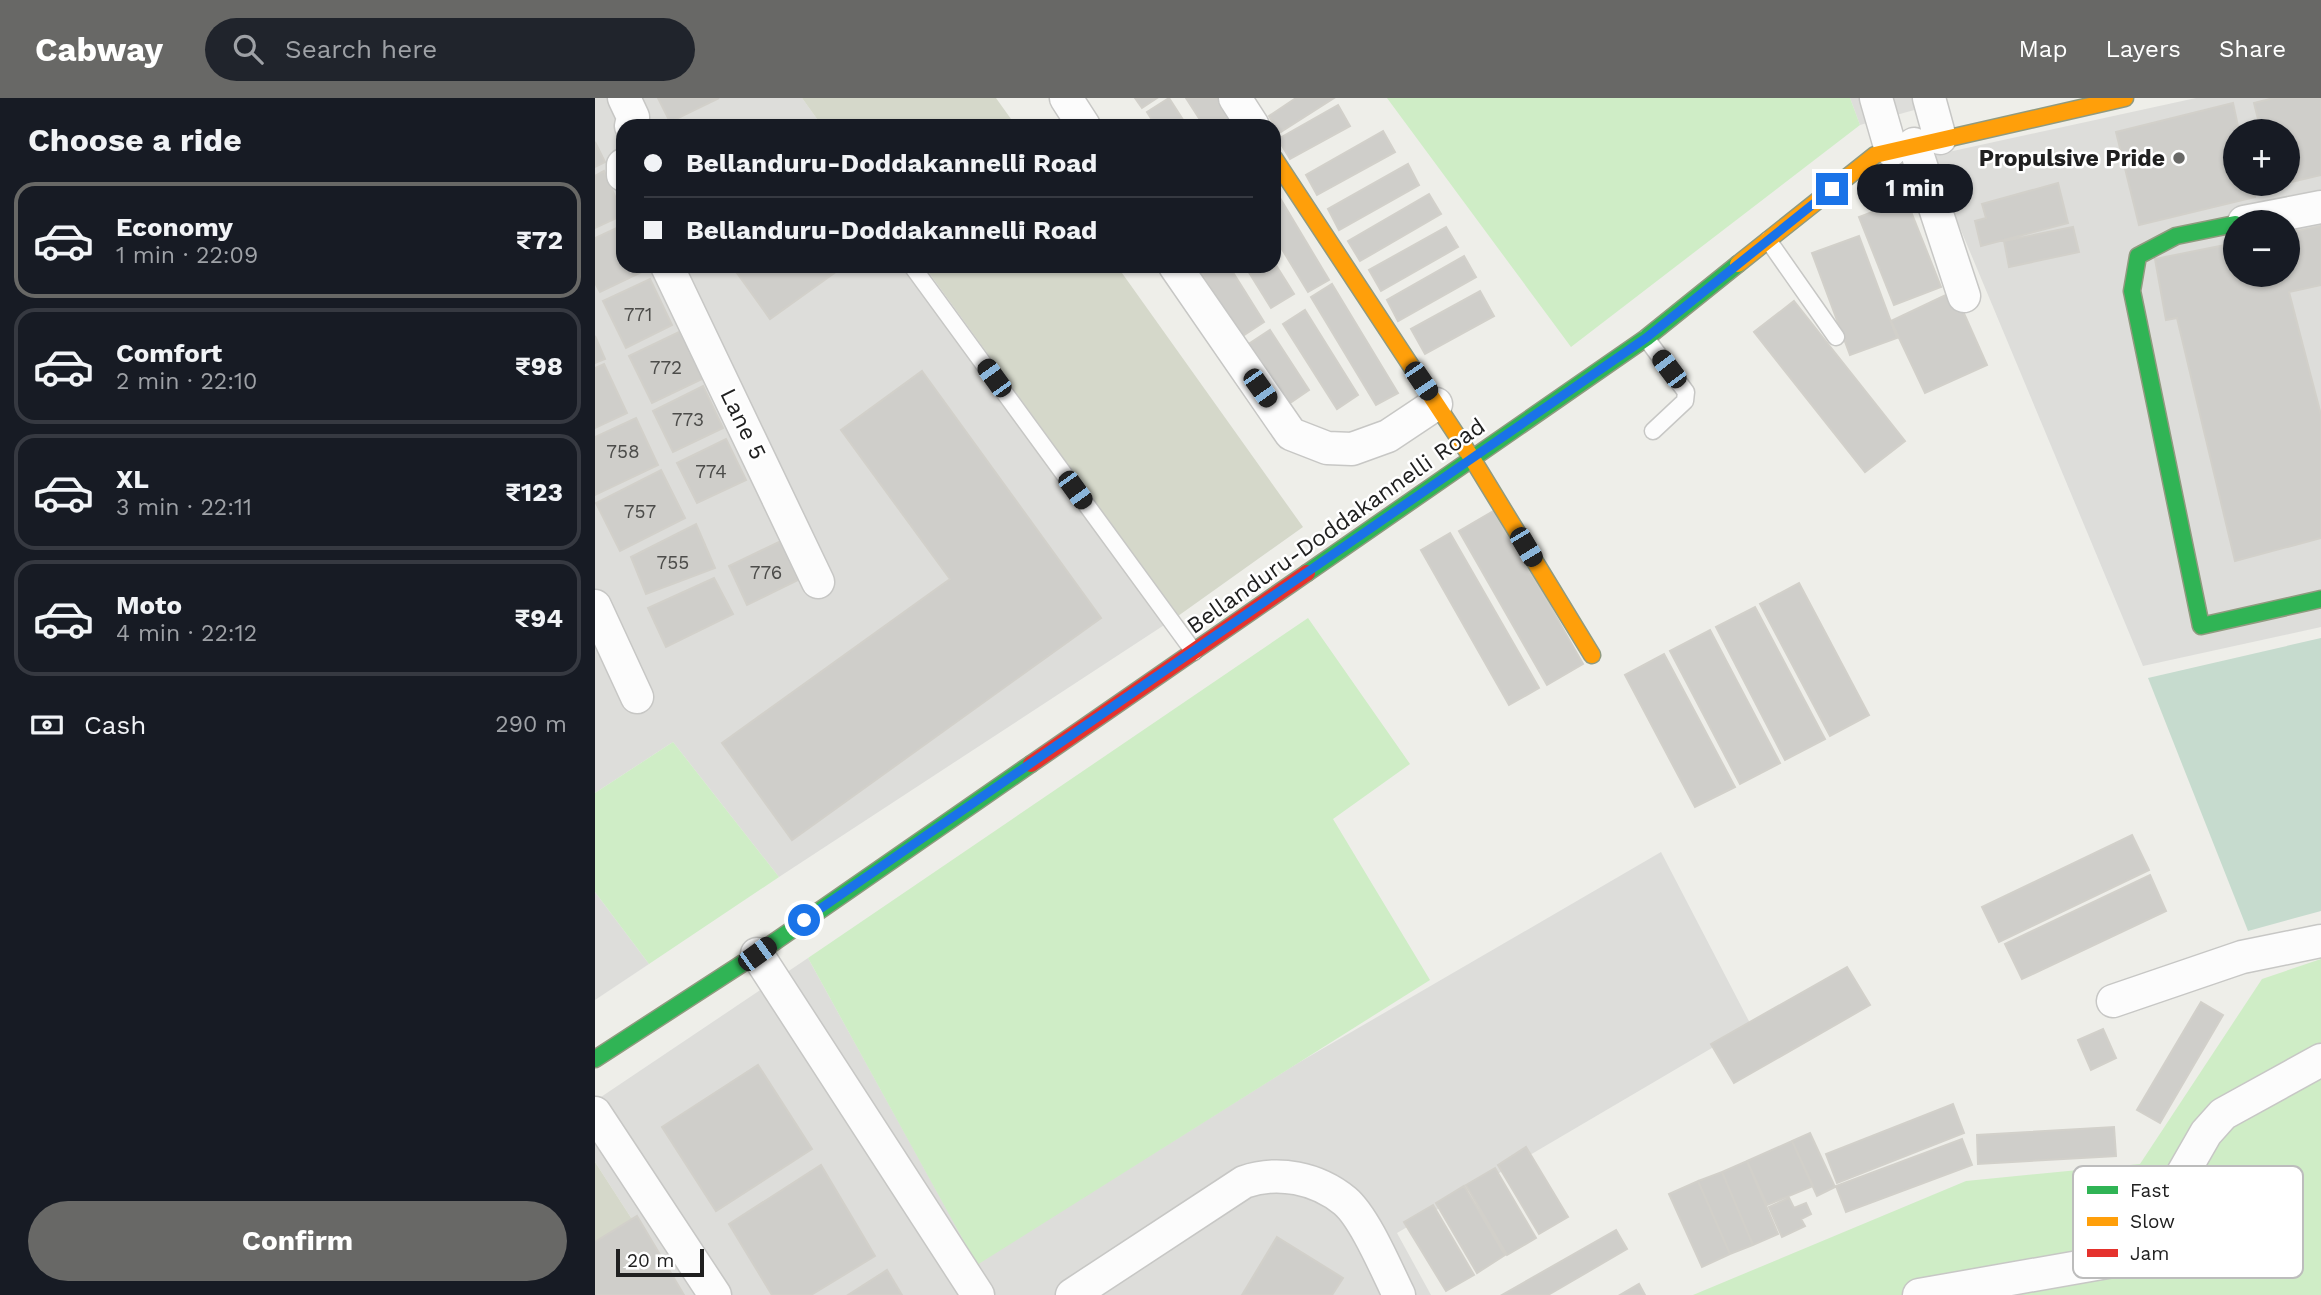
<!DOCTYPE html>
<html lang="en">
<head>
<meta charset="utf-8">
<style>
  :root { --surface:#171b24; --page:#20242c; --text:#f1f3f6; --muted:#9ea1a6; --line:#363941; --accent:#686866 }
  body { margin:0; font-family:"Work Sans",sans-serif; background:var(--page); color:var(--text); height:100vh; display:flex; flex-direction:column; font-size:26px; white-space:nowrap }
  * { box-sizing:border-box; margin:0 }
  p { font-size:23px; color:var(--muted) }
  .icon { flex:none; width:38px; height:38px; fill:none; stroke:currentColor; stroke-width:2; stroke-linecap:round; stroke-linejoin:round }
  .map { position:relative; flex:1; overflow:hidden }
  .drawer { display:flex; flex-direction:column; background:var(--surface); width:595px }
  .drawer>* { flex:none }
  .top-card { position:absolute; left:21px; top:21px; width:665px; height:154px; border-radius:21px; box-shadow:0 2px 5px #0004; display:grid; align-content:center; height:154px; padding:0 28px; background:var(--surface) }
  .fabs { position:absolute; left:1628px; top:21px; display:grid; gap:14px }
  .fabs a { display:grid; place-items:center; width:77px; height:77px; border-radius:50%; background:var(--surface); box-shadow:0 2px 5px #0004; font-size:35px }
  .scale { position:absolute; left:21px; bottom:18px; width:88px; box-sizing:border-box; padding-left:7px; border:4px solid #202020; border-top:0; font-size:19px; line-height:24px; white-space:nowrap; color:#202020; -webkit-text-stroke:5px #fff; paint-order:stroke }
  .end { position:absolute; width:32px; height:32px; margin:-16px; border:9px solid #1a73e8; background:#fff; box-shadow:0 0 0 4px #fff }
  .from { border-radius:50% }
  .bubble { position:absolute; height:49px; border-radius:24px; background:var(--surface); box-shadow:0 2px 5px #0004; font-size:23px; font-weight:700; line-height:49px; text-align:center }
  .car { position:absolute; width:21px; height:42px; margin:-21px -10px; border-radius:9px; box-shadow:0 0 5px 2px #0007; background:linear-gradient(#222 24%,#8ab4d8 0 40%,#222 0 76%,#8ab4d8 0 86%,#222 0) }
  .top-card b { display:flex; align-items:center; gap:24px; height:66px; font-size:26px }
  .top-card b+b { border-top:2px solid var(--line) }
  .top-card i { width:18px; height:18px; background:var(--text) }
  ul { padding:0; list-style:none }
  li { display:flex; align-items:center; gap:21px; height:116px; margin:0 14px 10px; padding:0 14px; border:4px solid var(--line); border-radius:21px }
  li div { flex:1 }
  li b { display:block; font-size:26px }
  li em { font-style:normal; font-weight:700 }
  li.active { border-color:var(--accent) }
  li>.icon { width:63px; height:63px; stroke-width:1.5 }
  h2 { padding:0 28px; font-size:32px; line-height:84px }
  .pay { display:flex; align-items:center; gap:18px; height:77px; padding:0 28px; font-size:26px }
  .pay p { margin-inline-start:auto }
  .primary-button { display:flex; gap:14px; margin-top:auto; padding:14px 28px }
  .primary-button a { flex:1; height:80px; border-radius:42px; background:var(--accent); color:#fff; font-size:28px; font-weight:700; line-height:80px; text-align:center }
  header { display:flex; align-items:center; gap:42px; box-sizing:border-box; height:98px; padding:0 35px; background:var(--accent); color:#fff }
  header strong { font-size:33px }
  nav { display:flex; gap:38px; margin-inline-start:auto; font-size:24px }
  .search { width:490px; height:63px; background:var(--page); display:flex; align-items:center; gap:18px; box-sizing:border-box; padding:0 24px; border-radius:38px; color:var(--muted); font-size:26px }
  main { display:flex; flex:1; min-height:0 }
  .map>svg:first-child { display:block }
  .residential { fill:#ddddda; fill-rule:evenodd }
  .construction { fill:#d5d8ca }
  .grass { fill:#cfedc6 }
  .cemetery { fill:#c6dbce }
  .building { fill:#cfceca; stroke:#d2d0ca; stroke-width:2 }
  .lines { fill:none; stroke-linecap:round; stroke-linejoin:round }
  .lane-casing { stroke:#c7c7c5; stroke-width:19 }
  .street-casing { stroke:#c7c7c5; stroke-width:35 }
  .fast-casing { stroke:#909a7f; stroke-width:19 }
  .slow-casing { stroke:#909a7f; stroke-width:19 }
  .jam-casing { stroke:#909a7f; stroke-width:19 }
  .lane { stroke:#fcfcfc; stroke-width:16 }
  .street { stroke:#fcfcfc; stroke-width:32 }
  .fast { stroke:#30b455; stroke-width:16 }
  .slow { stroke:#ff9f0a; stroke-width:16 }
  .jam { stroke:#e5322d; stroke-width:16 }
  .route { stroke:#1a73e8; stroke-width:9 }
  .poi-dot { fill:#686866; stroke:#fff; stroke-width:2.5 }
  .labels { text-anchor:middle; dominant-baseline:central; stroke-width:5; stroke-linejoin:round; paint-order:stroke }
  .number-label { font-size:19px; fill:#4c4c4a }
  .poi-label { font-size:23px; font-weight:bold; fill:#202020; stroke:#fff; text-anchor:end }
  .street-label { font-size:23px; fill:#202020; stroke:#fff }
  .key { fill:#fff; stroke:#bcbcbc; stroke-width:2 }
  .key-label { font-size:19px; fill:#202020 }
</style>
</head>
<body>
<header>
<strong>Cabway</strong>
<div class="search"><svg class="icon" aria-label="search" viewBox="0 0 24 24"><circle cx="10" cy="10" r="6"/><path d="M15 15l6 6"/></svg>Search here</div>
<nav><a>Map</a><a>Layers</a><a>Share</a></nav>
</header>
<main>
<section class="drawer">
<h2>Choose a ride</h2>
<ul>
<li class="active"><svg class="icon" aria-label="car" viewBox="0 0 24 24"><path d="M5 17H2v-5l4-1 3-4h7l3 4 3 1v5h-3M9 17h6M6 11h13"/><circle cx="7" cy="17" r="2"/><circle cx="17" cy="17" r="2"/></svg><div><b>Economy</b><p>1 min · 22:09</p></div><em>₹72</em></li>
<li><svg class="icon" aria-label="car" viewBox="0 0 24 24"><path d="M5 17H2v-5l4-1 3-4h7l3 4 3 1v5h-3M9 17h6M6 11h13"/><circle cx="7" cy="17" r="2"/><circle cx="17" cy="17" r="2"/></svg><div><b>Comfort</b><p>2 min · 22:10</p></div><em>₹98</em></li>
<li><svg class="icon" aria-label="car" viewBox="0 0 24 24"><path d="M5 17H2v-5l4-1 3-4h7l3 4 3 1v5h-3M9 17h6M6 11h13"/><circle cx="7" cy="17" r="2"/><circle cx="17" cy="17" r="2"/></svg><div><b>XL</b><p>3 min · 22:11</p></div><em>₹123</em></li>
<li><svg class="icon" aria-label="car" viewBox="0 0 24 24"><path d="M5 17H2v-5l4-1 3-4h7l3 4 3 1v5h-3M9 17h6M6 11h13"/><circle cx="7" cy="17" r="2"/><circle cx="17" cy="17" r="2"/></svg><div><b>Moto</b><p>4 min · 22:12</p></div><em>₹94</em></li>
</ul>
<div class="pay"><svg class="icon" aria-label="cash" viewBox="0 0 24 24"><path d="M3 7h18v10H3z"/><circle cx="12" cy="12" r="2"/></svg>Cash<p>290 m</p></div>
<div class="primary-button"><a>Confirm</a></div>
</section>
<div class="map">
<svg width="1726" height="1197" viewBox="0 0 1726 1197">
  <rect width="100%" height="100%" fill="#eeeee9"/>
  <path class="residential" d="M0 0H207L227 28H28V168H329L583 518 184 779 78 644 0 695Z
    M1255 0H1351L1352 3 1265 27Z
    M1601 0H1726V529L1548 568 1335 58ZM1640 33H1692V86H1640ZM1640 124H1692V177H1640Z
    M1066 754 1156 927 802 1135 836 1197H86L0 1064V1003L213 860 382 1166 703 965Z
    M0 794 54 866 0 902Z"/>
  <path class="construction" d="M207 0H401L421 28H227Z
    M329 168H522L708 429 583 518Z
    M0 1064 86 1197H0Z"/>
  <path class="grass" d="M792 0H1255L1265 27 976 249Z
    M713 520 815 666 738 721 835 882 382 1167 213 860Z
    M78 644 184 779 54 866 0 794V695Z
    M1726 861V1197H1098L1371 1083 1545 1066 1667 881Z"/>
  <path class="cemetery" d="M1726 540V813L1653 833 1553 580Z"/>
  <path class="building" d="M63 0H124L75 24Z
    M540 0H562L547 10Z
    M574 0 592 28H561L552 14Z
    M591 0H623L641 28H609Z
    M701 0H739L684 35 674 18Z
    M1679 0H1726V77L1692 85V33H1666L1659 5Z
    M1638 5 1644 33H1640V86H1657L1660 99 1544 127 1521 34Z
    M743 7 755 28 695 61 683 41Z
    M788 33 800 54 722 97 711 77Z
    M0 44 10 64 0 69Z
    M813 66 824 87 744 132 733 111Z
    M9 73 28 117 0 130V78Z
    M1463 85 1473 125 1386 148 1380 123 1391 120 1387 106Z
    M679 90 734 182 713 194 679 138Z
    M834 96 846 116 765 163 753 143Z
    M1311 101 1346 189 1299 207 1264 119Z
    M28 127V168L55 170 5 194 0 185V140Z
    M1726 128V187L1694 194 1726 317V440L1640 463 1582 220 1571 222 1560 161 1640 145V177H1692V135Z
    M851 129 863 149 786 193 774 172Z
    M1478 129 1484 154 1414 169 1409 143Z
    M1264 138 1302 240 1255 257 1217 155Z
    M869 158 881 179 803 223 792 202Z
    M679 164 699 196 676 210 650 168H679Z
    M137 168H249L175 221Z
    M602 168H634L669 224 646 239Z
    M55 181 77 227 31 250 8 203Z
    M737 186 803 295 781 307 716 199Z
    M885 193 899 218 830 256 816 231Z
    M1359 193 1392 267 1330 295 1296 223Z
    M1199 203 1310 343 1270 374 1159 234Z
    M710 212 763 297 742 311 688 226Z
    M675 232 714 292 692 307 652 247Z
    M86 233 109 280 57 305 34 258Z
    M0 238 10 261 0 265Z
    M9 266 32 315 0 330V270Z
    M327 273 506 520 197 742 127 645 355 481 246 332Z
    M108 288 128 330 78 354 58 313Z
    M41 320 63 367 0 397V339Z
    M131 341 151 382 102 405 82 365Z
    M66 372 90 420 25 453 1 405Z
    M900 412 988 566 952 587 864 433Z
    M101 426 120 470 51 496 36 459Z
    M855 435 944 590 914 607 826 452Z
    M190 441 209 479 152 507 134 468Z
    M119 480 138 516 71 549 53 510Z
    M1204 485 1274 617 1235 638 1165 506Z
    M1160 509 1230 641 1190 662 1121 529Z
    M1115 532 1185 665 1145 686 1075 553Z
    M1069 556 1140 689 1100 709 1030 577Z
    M1537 737 1554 772 1404 844 1387 809Z
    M1555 777 1571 813 1427 881 1410 846Z
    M1252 869 1275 907 1139 985 1116 946Z
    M1606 904 1628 917 1565 1025 1542 1012Z
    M1508 931 1521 960 1496 972 1483 942Z
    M163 967 217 1051 121 1113 67 1029Z
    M1358 1006 1369 1035 1242 1085 1231 1056Z
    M1519 1029 1521 1058 1383 1066 1382 1037Z
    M1215 1035 1240 1089 1222 1098 1197 1043Z
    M1367 1041 1377 1067 1251 1114 1241 1088Z
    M1197 1043 1218 1088 1172 1107 1152 1063Z
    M931 1049 973 1119 944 1136 903 1067Z
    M1152 1063 1183 1136 1158 1147 1127 1074Z
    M226 1067 280 1158 216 1197H177L134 1126Z
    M900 1070 941 1140 912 1157 871 1087Z
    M1127 1074 1158 1147 1135 1156 1103 1083Z
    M1103 1083 1135 1156 1107 1169 1074 1096Z
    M869 1088 910 1157 882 1175 841 1105Z
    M1194 1100 1199 1110 1211 1105 1216 1116 1206 1121 1210 1128 1187 1139 1174 1109Z
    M838 1107 879 1177 851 1193 809 1124Z
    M42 1118 89 1197H0V1144Z
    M1021 1132 1032 1151 953 1197H907Z
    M682 1139 748 1180 737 1197H647Z
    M292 1172 307 1197H253Z
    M1044 1186 1050 1197H1025Z"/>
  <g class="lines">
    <g class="lane-casing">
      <path id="lane" d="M1173 142 1241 239
        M317 168 599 554
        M1051 240 1091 294 1090 303 1058 333"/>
    </g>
    <g class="street-casing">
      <path id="street" d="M29 0 38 19 36 28
        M471 0 489 28
        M640 0 658 28
        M1281 0 1296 52
        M1334 0 1345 40
        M1319 46 1369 198
        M28 67V77
        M1649 124 1726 109
        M72 168 223 484
        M580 168 696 336 732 350 757 351 793 338 841 306
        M0 508 42 599
        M162 856 383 1197
        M1518 903 1647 859 1726 843
        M0 1015 120 1197
        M477 1197 649 1084C683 1072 722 1080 750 1103 770 1120 792 1173 804 1197
        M1324 1197 1518 1163 1535 1156 1549 1143 1611 1035 1628 1016 1726 962"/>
    </g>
    <g class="fast-casing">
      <path id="fast" d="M1640 126 1581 138 1543 158 1537 193 1606 528 1726 501
        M712 475 1051 240 1143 166
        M0 961 162 856 436 666"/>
    </g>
    <g class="slow-casing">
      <path id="slow" d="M679 60 878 362 997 557
        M1143 166 1280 57 1530 0"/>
    </g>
    <g class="jam-casing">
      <path id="jam" d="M436 666 712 475"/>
    </g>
    <use href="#lane" class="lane"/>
    <use href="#street" class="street"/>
    <use href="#fast" class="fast"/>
    <use href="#slow" class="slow"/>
    <use href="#jam" class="jam"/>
  </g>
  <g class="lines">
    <path class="route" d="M209 822 1051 240 1237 91"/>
  </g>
  <circle class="poi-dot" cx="1584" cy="60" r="7"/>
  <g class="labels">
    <g class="number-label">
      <text x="43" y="216">771</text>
      <text x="71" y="269">772</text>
      <text x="93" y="321">773</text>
      <text x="28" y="353">758</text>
      <text x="116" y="373">774</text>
      <text x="45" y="413">757</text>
      <text x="78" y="464">755</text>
      <text x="171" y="474">776</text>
    </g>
    <g class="poi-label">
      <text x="1570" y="60">Propulsive Pride</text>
    </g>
    <g class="street-label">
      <text transform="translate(148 326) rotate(64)">Lane 5</text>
      <text transform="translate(741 428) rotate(-35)">Bellanduru-Doddakannelli Road</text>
    </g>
  </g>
  <rect x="1478" y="1068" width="230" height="112" rx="10" class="key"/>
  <rect x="1492" y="1088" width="31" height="8" fill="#30b455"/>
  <rect x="1492" y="1119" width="31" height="9" fill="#ff9f0a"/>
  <rect x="1492" y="1151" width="31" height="8" fill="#e5322d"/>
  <g class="key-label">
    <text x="1535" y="1099">Fast</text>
    <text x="1535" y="1130">Slow</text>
    <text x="1535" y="1162">Jam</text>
  </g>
</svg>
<div class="fabs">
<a>+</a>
<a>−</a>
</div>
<div class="scale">20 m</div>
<i class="end from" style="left:209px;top:822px"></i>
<i class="end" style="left:1237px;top:91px"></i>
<div class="bubble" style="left:1262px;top:66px;width:116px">1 min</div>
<i class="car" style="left:1074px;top:271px;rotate:323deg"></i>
<i class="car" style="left:399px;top:280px;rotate:324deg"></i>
<i class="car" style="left:826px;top:283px;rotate:146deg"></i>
<i class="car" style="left:665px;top:290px;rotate:145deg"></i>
<i class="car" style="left:480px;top:392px;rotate:144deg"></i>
<i class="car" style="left:931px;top:449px;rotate:149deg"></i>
<i class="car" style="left:162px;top:856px;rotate:54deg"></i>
<div class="top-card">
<b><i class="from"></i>Bellanduru-Doddakannelli Road</b>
<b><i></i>Bellanduru-Doddakannelli Road</b>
</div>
</div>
</main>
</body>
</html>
